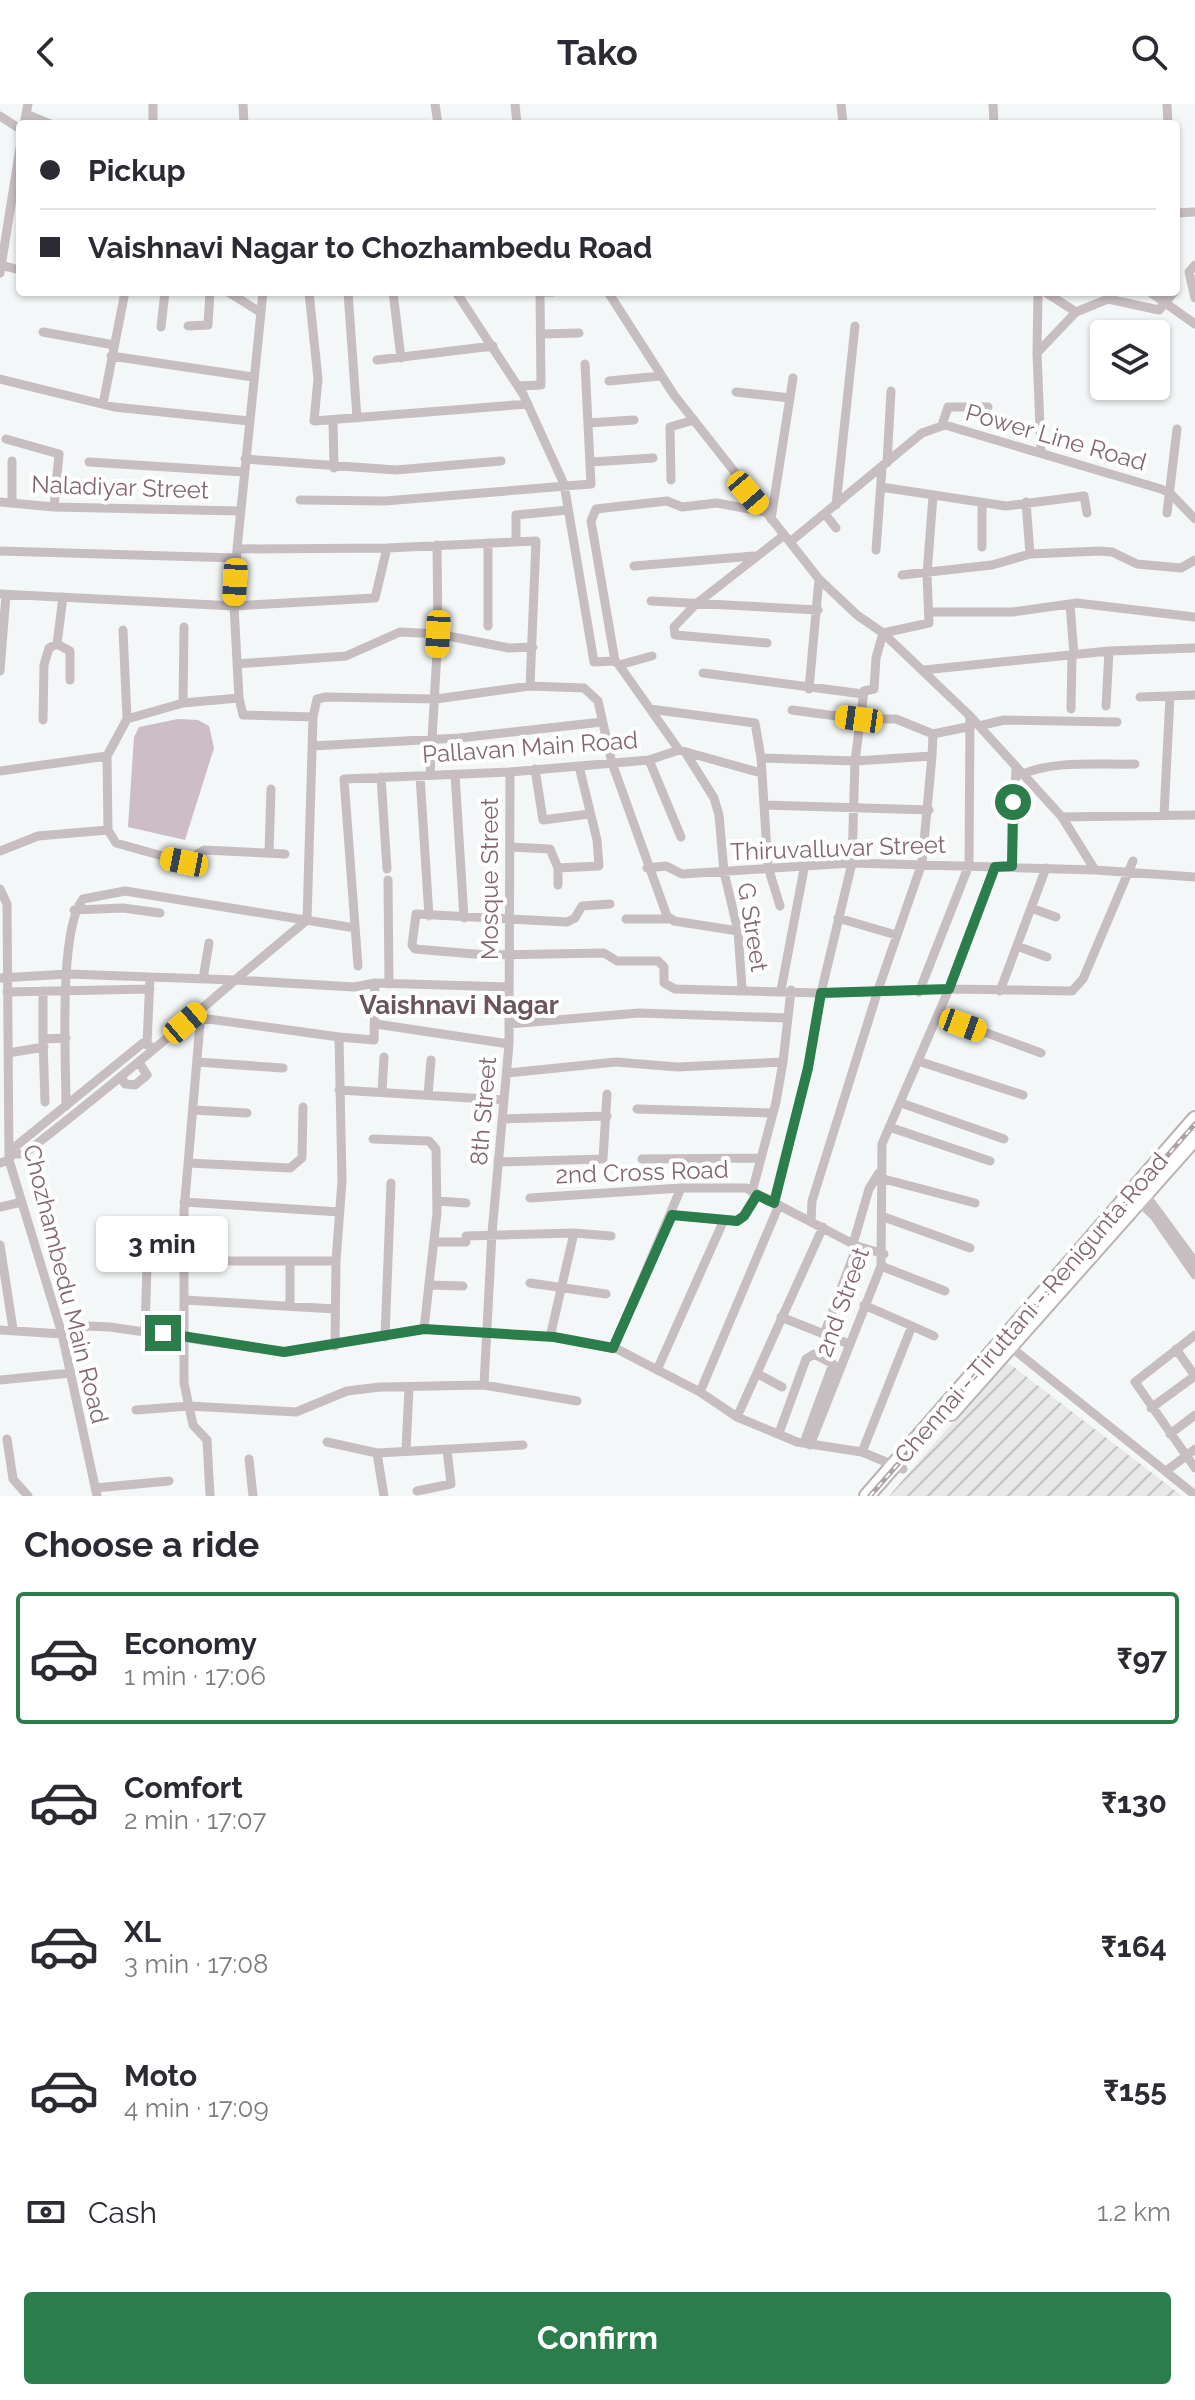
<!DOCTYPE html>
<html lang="en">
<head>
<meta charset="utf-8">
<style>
  :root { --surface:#fff; --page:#f7f7f7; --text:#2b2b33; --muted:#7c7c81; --line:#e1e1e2; --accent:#2b7d4c }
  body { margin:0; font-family:Raleway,sans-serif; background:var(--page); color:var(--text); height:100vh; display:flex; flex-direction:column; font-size:30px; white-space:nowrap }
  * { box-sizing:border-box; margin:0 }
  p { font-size:26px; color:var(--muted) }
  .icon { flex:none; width:44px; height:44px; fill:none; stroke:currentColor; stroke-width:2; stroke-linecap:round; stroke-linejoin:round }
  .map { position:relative; height:1392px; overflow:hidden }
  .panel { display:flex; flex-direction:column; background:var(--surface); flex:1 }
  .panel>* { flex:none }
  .banner { position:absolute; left:16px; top:16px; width:1164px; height:176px; border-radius:8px; box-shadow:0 2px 6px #0004; display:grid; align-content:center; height:176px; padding:0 24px; background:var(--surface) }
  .controls { position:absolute; left:1090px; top:216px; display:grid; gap:16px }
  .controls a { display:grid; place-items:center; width:80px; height:80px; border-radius:8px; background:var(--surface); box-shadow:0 2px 6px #0004; font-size:40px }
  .end { position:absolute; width:36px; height:36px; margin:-18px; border:10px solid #2b7d4c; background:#fff; box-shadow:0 0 0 4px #fff }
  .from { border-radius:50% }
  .bubble { position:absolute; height:56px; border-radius:8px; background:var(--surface); box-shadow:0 2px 6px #0004; font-size:26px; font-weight:700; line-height:56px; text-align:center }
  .car { position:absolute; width:24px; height:48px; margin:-24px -12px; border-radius:10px; box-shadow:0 0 6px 2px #0007; background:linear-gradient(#f5c518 24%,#345 0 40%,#f5c518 0 76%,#345 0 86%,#f5c518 0) }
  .banner b { display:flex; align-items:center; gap:28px; height:76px; font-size:30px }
  .banner b+b { border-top:2px solid var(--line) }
  .banner i { width:20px; height:20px; background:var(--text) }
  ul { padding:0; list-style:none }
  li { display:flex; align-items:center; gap:24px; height:132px; margin:0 16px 12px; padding:0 8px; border:4px solid transparent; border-radius:8px }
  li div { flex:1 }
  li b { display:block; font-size:30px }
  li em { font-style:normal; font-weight:700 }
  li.on { border-color:var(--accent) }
  li>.icon { width:72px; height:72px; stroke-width:1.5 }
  h2 { padding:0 24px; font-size:36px; line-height:96px }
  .pay { display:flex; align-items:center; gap:20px; height:88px; padding:0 24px; font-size:30px }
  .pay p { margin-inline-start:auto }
  .action { display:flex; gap:16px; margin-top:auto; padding:16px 24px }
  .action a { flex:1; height:92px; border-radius:8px; background:var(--accent); color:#fff; font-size:32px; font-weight:700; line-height:92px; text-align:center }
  header { display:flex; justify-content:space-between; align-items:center; height:104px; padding:0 24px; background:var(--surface); font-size:36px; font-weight:700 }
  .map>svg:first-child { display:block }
  .industrial { fill:url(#industrial-furrows) }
  .water { fill:#ccbdc7 }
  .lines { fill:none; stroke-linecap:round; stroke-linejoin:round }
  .highway-casing { stroke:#bab2b5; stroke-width:18 }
  .minor { stroke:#c7bec2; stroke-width:9 }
  .highway { stroke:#fff; stroke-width:14 }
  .rail-casing { stroke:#aea2a7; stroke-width:5 }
  .rail { stroke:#fff; stroke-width:2; stroke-dasharray:6; stroke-linecap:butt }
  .route { stroke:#2b7d4c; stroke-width:10 }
  .labels { text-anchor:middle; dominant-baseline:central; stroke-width:8; stroke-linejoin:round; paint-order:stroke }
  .street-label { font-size:24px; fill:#856774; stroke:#fff }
  .neighbourhood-label { font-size:26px; font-weight:bold; fill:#6a545e; stroke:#fff }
</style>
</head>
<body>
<header><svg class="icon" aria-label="back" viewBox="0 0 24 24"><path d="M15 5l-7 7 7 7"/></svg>Tako<svg class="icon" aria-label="search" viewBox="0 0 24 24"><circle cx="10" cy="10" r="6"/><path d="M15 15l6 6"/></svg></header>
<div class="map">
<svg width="1195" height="1392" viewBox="0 0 1195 1392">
  <defs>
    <pattern id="industrial-furrows" width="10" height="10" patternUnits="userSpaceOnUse" patternTransform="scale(2)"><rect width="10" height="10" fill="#e8e8e9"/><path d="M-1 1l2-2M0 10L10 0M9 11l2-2" fill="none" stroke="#c2c0c1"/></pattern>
  </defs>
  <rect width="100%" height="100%" fill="#f4f7f7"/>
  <path class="industrial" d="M1006 1257 1182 1392H889Z"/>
  <path class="water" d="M178 615 198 616 209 622 214 644 185 736 128 723 134 633 139 623Z"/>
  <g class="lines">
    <g class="highway-casing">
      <path id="highway" d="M951 1309 1195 1034
        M867 1392 1195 1015"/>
    </g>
    <path class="minor" d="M243 0 244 20
      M435 0 438 20
      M515 0 517 20
      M841 0 843 20
      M993 0 994 20
      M1167 0 1168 20
      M26 10 50 20
      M0 12 20 25
      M24 20 28 0
      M153 20V0
      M1176 109 1195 108
      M1 161 20 166
      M1195 161 1189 168 1195 194
      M0 169 20 44
      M228 188 260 208
      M309 188 318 275 314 317 528 300
      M348 188 357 314
      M393 188 401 254
      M456 188 523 290 564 380 594 558 615 557 619 561 652 552
      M608 188 674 291 819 475 857 511 883 529 970 612 1062 713 1095 766 1195 773
      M1045 188 1076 208
      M1150 188 1195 220
      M188 222 208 221 210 188
      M161 223 165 188
      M43 228 114 241
      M542 230 579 229
      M1037 249 1038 188
      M111 252 253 273
      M377 256 493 242
      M0 275 114 303 249 317
      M609 277 660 272
      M518 282 541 281 540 188H553
      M736 288 790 294
      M103 300 125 188
      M333 316 334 364
      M588 319 634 316
      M942 321 948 303H988
      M6 335 59 350 54 403
      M1041 349 1037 249 1076 208 1108 195 1159 206 1174 188
      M245 355 396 366 501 357
      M89 358 244 368
      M591 358 653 354
      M887 359 891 287
      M671 376 670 323 694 316
      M881 383 1006 402 1084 392 1087 409
      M300 396 385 397 591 380 585 260
      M0 398 54 403 239 407
      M1026 398 1030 450
      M12 399V357
      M836 401 855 222
      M1167 409 1177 325
      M825 410 836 424
      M771 415 793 274
      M516 437V411L568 406
      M790 438 922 329 945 321 1161 385 1170 389 1195 415
      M488 439V522
      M982 443V399
      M237 445 387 444 536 437 530 582
      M876 446 882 364
      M0 447 236 454
      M634 462 754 452
      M902 471 992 461 1030 450 1100 447 1112 448 1137 460 1181 464 1195 456
      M0 490 234 502 375 494 387 444
      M63 493 57 540 70 547V576
      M651 497 818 506
      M1070 500 1074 551
      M930 508H1013L1077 499 1194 513
      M123 526 127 615
      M767 539 675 531 674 523 696 500 783 432
      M615 557 591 417 596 405 667 397 682 403 717 399 765 408
      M237 560 346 552 400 528 438 530 509 544 533 543
      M619 561 679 646
      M924 566 1109 547 1195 544
      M0 567 6 491
      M703 569 863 590
      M809 585 819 475
      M1140 593 1195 591
      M239 594 243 611 313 613
      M183 599 184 523
      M1106 602 1109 547
      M650 605 755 619 761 654
      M1071 605 1072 551
      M792 606 859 615H896L933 630
      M43 616 44 561 49 544 57 540
      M979 622 1004 616 1117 618
      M312 642 459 634 602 618
      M687 651 714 694 719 711 724 768 738 827 742 884
      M932 652 933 630 967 623
      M649 656 681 733
      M535 665 543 716 589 710
      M0 667 107 652 127 615 183 599 239 594 234 502 237 445 263 188
      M455 670 464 814
      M1023 670C1055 656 1100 661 1135 660
      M430 671 438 530 437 441
      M420 672 429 812
      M381 673 387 765
      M764 701 929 706
      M1164 711 1170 592
      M1062 713 1195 711
      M108 726 116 739 184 758 204 746 285 750
      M510 743 550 745 558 764 599 762 597 736 579 662
      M0 747 38 732 108 726 107 652
      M269 749 271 685
      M1012 762 1016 664
      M647 764 666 762 682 770 852 759 995 763
      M388 776 389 880
      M558 781V764
      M0 785 7 800 9 1056 62 1230 97 1392
      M610 800 582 802 575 814 567 818 416 810 412 841 415 845 486 851 604 849 617 857H658L664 863V879L675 885 821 889 949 885 995 763 1095 766
      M780 802 768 763 761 654 855 657 932 652 922 759 878 886 812 1097 811 1118
      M1031 804 1056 813
      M74 806 123 804 160 809
      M838 814 896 831
      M626 815H669
      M1017 842 1047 853
      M358 862 344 675 510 668 649 656 679 646 761 669
      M0 874 68 870 150 873
      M203 875 209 839
      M781 886 805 760
      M43 887V935L66 934
      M1000 887 1046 764
      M7 888 150 885
      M919 888 969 761 970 612
      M201 908 184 1107V1279L193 1321 207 1336 210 1392
      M938 911 1041 949
      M376 920 509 940
      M509 920 639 909 788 914
      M339 933 374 936 375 879
      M43 935 45 998
      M147 940 150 873 235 876 307 816 313 613 317 595 326 593 436 595 530 582 584 584 598 597 612 659 667 812 674 817 738 827
      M8 949 44 943
      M918 957 1023 991
      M197 958 283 964
      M507 969 616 958 677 963 783 958 791 886
      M122 974 125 980 135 981 147 971 140 960
      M339 986 504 996
      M382 988 384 953
      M428 991 431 956
      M901 999 1004 1035
      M66 1002C66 957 58 827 83 795L125 787 355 824
      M637 1005 773 1009
      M193 1006 247 1009
      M502 1015 607 1012
      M889 1023 990 1057
      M373 1035 429 1037 436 1045 437 1109 424 1225
      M14 1050H24C96 994 166 936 235 876L354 883 375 879 509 883
      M642 1055 761 1054
      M498 1058 603 1055 607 990
      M0 1059 9 1056 16 1042 143 939 150 942
      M188 1059 290 1064 302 1054 303 1003
      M880 1074 975 1099
      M752 1088 776 998 783 958
      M1145 1090 1195 1158
      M530 1094 681 1084H746L857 1142 884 1150
      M437 1097 466 1099
      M1138 1097 1154 1112 1195 1171
      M184 1098 340 1108
      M774 1099 808 964 821 889 852 759 855 657 864 587 874 585 876 554 883 529 929 519 927 470 933 392
      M0 1103 22 1098
      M672 1111 737 1117 744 1112 757 1091
      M884 1113 970 1144
      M574 1129 611 1132
      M466 1132 574 1129 550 1233
      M434 1138H466
      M853 1140 869 1085 879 1069
      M0 1141 13 1225
      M185 1157H336L342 1077 339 933 201 914
      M290 1157V1201
      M881 1162 945 1187
      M530 1179 606 1190
      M430 1181 463 1182
      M185 1196 335 1205
      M781 1213 849 1240
      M912 1222 934 1232
      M0 1226 62 1230 86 1222 110 1223 284 1248 424 1225 554 1233 617 1245 700 1288 737 1313 797 1338 862 1348 903 1365
      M145 1227 147 1162 152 1158 179 1159
      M824 1230 857 1142
      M1195 1231 1135 1278 1195 1364
      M385 1233 391 1079
      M1007 1240 1195 1391
      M335 1242 336 1157
      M613 1244 681 1084
      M1176 1245 1195 1272
      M657 1266 723 1118
      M758 1270 782 1283
      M0 1276 71 1269
      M484 1281 492 1129 509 940 510 668
      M700 1288 779 1101
      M1151 1304 1195 1272
      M136 1306 190 1302 296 1308 347 1287 380 1283 484 1281 577 1297
      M737 1313 823 1123
      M779 1329 806 1255 814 1250 833 1260 806 1333
      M1170 1330 1195 1311
      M7 1335 13 1375 28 1392
      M327 1338 377 1349
      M810 1341 881 1162 882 1040 949 885 1072 887 1083 875 1133 757
      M406 1346 409 1284
      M862 1348 912 1222 864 1201
      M249 1355 253 1392
      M1166 1367 1195 1345
      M95 1384 169 1377
      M417 1387 451 1380 447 1346
      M384 1392 377 1349 523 1341"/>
    <use href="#highway" class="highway"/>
    <g class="rail-casing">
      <path id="rail" d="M870 1392 1195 1020"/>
    </g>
    <use href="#rail" class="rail"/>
  </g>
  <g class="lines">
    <path class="route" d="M163 1229 284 1248 424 1225 554 1233 613 1244 672 1111 737 1117 744 1112 757 1091 774 1099 808 964 821 889 949 885 995 763 1012 762 1013 698"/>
  </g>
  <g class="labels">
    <g class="street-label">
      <text transform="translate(1056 333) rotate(16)">Power Line Road</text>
      <text transform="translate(120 383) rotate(2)">Naladiyar Street</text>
      <text transform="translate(530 643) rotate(-4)">Pallavan Main Road</text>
      <text transform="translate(838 744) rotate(-2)">Thiruvalluvar Street</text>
      <text transform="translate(489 775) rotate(-90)">Mosque Street</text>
      <text transform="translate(753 823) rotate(81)">G Street</text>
      <text transform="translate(483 1007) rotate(-85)">8th Street</text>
      <text transform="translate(642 1068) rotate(-2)">2nd Cross Road</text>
      <text transform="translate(66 1180) rotate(76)">Chozhambedu Main Road</text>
      <text transform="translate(842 1198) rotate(-70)">2nd Street</text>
      <text transform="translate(1031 1204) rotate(-49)">Chennai - Tiruttani - Renigunta Road</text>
    </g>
    <g class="neighbourhood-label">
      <text x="459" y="901">Vaishnavi Nagar</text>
    </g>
  </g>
</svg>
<div class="controls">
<a><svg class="icon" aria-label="layers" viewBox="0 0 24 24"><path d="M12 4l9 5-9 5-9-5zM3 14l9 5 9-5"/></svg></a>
</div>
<i class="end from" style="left:1013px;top:698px"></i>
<i class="end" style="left:163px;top:1229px"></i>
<div class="bubble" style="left:96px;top:1112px;width:132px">3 min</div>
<i class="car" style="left:748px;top:389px;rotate:139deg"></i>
<i class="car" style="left:235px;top:478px;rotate:183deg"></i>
<i class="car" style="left:438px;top:530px;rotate:183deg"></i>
<i class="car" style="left:859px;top:615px;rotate:278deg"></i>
<i class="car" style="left:184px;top:758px;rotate:281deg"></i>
<i class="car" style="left:185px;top:919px;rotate:49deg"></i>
<i class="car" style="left:963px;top:921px;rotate:110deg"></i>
<div class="banner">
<b><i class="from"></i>Pickup</b>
<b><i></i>Vaishnavi Nagar to Chozhambedu Road</b>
</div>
</div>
<section class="panel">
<h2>Choose a ride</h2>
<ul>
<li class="on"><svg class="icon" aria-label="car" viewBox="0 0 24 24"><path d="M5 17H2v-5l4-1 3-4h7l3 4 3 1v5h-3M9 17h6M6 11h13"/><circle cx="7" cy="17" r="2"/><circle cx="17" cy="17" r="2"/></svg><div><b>Economy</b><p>1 min · 17:06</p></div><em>₹97</em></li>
<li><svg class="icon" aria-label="car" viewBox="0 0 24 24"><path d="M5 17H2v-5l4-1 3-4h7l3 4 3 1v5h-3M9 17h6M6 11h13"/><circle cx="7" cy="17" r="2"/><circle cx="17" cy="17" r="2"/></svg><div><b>Comfort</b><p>2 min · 17:07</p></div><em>₹130</em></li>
<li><svg class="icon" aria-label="car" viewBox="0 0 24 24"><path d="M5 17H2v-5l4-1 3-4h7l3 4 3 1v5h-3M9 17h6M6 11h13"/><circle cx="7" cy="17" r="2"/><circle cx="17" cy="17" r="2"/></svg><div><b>XL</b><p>3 min · 17:08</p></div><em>₹164</em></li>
<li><svg class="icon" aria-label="car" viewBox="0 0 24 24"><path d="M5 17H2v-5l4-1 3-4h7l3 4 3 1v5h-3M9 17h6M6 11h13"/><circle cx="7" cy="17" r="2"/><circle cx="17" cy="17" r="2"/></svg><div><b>Moto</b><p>4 min · 17:09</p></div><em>₹155</em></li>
</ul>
<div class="pay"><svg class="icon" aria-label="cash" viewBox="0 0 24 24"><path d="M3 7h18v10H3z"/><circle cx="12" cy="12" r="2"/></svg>Cash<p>1.2 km</p></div>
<div class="action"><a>Confirm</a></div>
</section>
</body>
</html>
